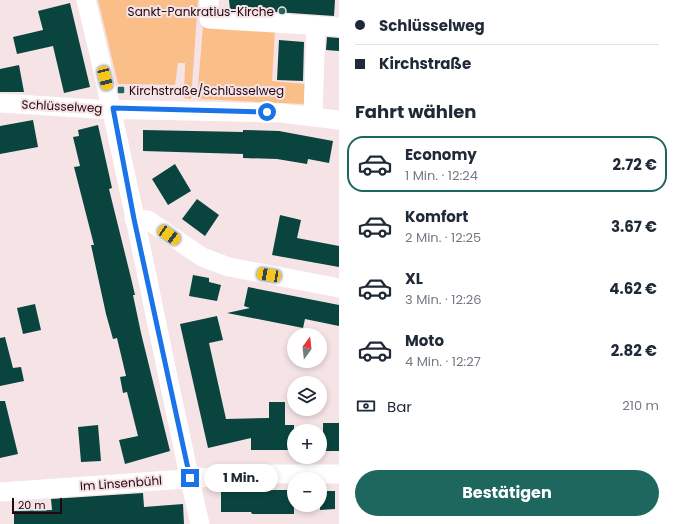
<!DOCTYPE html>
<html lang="de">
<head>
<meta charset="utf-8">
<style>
  :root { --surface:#fff; --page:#f6f6f7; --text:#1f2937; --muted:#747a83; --line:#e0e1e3; --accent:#1e675e }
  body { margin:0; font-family:Poppins,sans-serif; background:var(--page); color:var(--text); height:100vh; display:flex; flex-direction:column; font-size:15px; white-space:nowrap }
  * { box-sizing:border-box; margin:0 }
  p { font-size:13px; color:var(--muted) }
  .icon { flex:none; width:22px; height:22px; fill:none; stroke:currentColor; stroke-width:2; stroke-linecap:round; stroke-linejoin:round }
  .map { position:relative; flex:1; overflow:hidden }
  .details { display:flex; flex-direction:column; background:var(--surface); width:336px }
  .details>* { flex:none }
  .guide { display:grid; align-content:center; height:88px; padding:0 16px; background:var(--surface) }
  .needle { width:26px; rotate:15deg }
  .tools { position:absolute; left:287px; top:328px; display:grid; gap:8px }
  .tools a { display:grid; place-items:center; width:40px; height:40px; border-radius:50%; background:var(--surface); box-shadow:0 2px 6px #0003; font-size:20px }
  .scale { position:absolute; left:12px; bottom:10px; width:50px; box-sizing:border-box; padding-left:4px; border:2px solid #23060f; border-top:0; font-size:11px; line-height:14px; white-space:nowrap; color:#23060f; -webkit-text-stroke:3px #f5e3e6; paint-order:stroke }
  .end { position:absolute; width:18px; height:18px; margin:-9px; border:5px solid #1a73e8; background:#fff; box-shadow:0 0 0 2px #fff }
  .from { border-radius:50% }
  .bubble { position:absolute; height:28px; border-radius:14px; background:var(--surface); box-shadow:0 2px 6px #0003; font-size:13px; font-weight:700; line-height:28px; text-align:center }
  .car { position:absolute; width:12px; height:24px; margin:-12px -6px; border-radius:5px; box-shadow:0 0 3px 1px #0007; background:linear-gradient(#f5c518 24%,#345 0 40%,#f5c518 0 76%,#345 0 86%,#f5c518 0) }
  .guide b { display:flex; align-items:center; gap:14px; height:38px; font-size:15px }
  .guide b+b { border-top:1px solid var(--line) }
  .guide i { width:10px; height:10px; background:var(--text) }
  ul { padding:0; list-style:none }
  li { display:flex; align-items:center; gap:12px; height:56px; margin:0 8px 6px; padding:0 8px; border:2px solid transparent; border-radius:16px }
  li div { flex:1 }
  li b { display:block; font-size:15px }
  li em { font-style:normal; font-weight:700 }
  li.on { border-color:var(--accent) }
  li>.icon { width:36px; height:36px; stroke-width:1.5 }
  h2 { padding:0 16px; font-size:18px; line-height:48px }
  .pay { display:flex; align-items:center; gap:10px; height:44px; padding:0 16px; font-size:15px }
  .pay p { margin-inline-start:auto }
  .cta { display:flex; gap:8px; margin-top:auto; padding:8px 16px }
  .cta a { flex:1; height:46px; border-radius:24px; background:var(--accent); color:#fff; font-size:16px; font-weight:700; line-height:46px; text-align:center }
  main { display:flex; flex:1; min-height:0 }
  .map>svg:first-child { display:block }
  .green { fill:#fabf89 }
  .building { fill:#09453e }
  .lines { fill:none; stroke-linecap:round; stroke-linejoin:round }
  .minor { stroke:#fff; stroke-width:19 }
  .route { stroke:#1a73e8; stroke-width:5 }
  .poi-dot { fill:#1e675e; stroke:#f5e3e6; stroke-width:1.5 }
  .labels { text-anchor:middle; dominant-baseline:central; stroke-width:4; stroke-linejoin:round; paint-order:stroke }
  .poi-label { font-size:12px; fill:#23060f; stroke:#f5e3e6; text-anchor:end }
  .street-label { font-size:12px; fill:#23060f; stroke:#f5e3e6 }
</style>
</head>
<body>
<main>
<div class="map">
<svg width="339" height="524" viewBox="0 0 339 524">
  <rect width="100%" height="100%" fill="#f5e3e6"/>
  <path class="green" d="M98 0H198L191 99 184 98 185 63H178L175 85 118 84Z
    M203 26 275 29 272 81 305 84 304 104 197 99Z"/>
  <path class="building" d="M229 0H335L334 16 230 9Z
    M70 3 90 87 64 93 53 46 17 54 13 37 43 30 38 11Z
    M327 37 339 38V51L326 50Z
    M279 40 304 42 303 81 277 80Z
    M19 65 24 92H0V69Z
    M33 120 38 147 0 154V126Z
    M98 125 112 188 109 189 131 278 135 295H133L141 333 170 451 125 464 119 440 138 436 127 392 123 393 120 377 126 376 117 338 113 339 106 314 91 245H94L74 167 80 166 73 137 79 136 78 130Z
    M143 130 243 132V130L279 131 333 141 329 163 308 159 307 164 277 159 243 158V154L143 151Z
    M175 164 191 191 168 205 152 179Z
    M197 199 219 215 205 236 182 219Z
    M280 215 301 220 297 238 339 246V267L272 255Z
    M193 275 209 278V282L221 285 217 301 189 296Z
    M248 287 339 305V326L305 319 303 328 227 313 250 308 244 306Z
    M35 304 41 330 23 334 17 308Z
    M217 316 223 340 209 343 226 419 269 418V402H285V425H294V450H251V438L208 448 180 324Z
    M5 337 13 368 21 367 24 381 0 386V338Z
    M0 401H5L18 454 0 458Z
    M323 423H339V451H323Z
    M98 425 101 461 81 462 78 427Z
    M274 490H294V514H252L251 512H221V492Z
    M320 491H335V509L320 510Z
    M143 493 144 507 183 504 184 524H14V511L52 510 51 499Z"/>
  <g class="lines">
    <path class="minor" d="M86 0C129 174 160 350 200 524
      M209 0V19L339 27
      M0 103 96 109 281 113 339 120
      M313 116 316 26
      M134 219 148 220 202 257 229 267 339 288
      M0 492 256 474H339"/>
  </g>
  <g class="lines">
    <path class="route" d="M190 478 134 219 113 108 267 112"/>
  </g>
  <g class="poi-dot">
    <circle cx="282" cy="11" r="4"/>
    <rect x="117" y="86" width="8" height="8" rx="2"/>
  </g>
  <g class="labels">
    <g class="poi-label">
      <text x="274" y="11">Sankt-Pankratius-Kirche</text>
      <text x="129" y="90" text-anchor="start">Kirchstraße/Schlüsselweg</text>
    </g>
    <g class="street-label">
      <text transform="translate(62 106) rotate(3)">Schlüsselweg</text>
      <text transform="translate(121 483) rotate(-4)">Im Linsenbühl</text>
    </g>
  </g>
</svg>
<div class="tools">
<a><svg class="needle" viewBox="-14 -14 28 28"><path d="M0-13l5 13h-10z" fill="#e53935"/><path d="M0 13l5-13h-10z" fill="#747a83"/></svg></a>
<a><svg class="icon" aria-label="layers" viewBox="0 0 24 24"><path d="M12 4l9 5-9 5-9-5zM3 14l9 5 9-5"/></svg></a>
<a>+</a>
<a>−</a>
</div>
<div class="scale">20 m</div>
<i class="end from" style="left:267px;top:112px"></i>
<i class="end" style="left:190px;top:478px"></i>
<div class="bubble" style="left:204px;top:464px;width:74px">1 Min.</div>
<i class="car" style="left:105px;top:78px;rotate:166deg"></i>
<i class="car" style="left:169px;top:235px;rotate:125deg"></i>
<i class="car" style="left:269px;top:275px;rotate:280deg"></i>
</div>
<section class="details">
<div class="guide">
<b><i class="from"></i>Schlüsselweg</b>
<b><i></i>Kirchstraße</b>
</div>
<h2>Fahrt wählen</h2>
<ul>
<li class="on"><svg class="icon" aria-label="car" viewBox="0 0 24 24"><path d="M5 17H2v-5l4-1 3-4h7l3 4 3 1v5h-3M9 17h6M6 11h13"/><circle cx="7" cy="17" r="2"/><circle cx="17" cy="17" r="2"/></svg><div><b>Economy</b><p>1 Min. · 12:24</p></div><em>2.72 €</em></li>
<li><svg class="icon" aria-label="car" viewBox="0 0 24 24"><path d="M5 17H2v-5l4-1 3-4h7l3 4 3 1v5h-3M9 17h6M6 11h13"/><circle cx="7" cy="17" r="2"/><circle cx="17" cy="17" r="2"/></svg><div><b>Komfort</b><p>2 Min. · 12:25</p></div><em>3.67 €</em></li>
<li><svg class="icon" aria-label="car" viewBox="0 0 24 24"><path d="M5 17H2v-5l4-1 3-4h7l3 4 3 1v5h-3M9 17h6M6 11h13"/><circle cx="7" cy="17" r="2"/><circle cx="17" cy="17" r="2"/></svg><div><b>XL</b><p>3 Min. · 12:26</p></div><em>4.62 €</em></li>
<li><svg class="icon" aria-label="car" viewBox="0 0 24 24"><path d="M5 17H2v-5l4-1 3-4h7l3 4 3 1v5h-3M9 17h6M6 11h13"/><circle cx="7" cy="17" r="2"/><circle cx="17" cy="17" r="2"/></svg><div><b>Moto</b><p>4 Min. · 12:27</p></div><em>2.82 €</em></li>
</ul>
<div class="pay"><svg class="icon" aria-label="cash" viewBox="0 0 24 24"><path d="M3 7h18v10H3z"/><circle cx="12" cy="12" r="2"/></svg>Bar<p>210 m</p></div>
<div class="cta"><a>Bestätigen</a></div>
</section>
</main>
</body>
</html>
